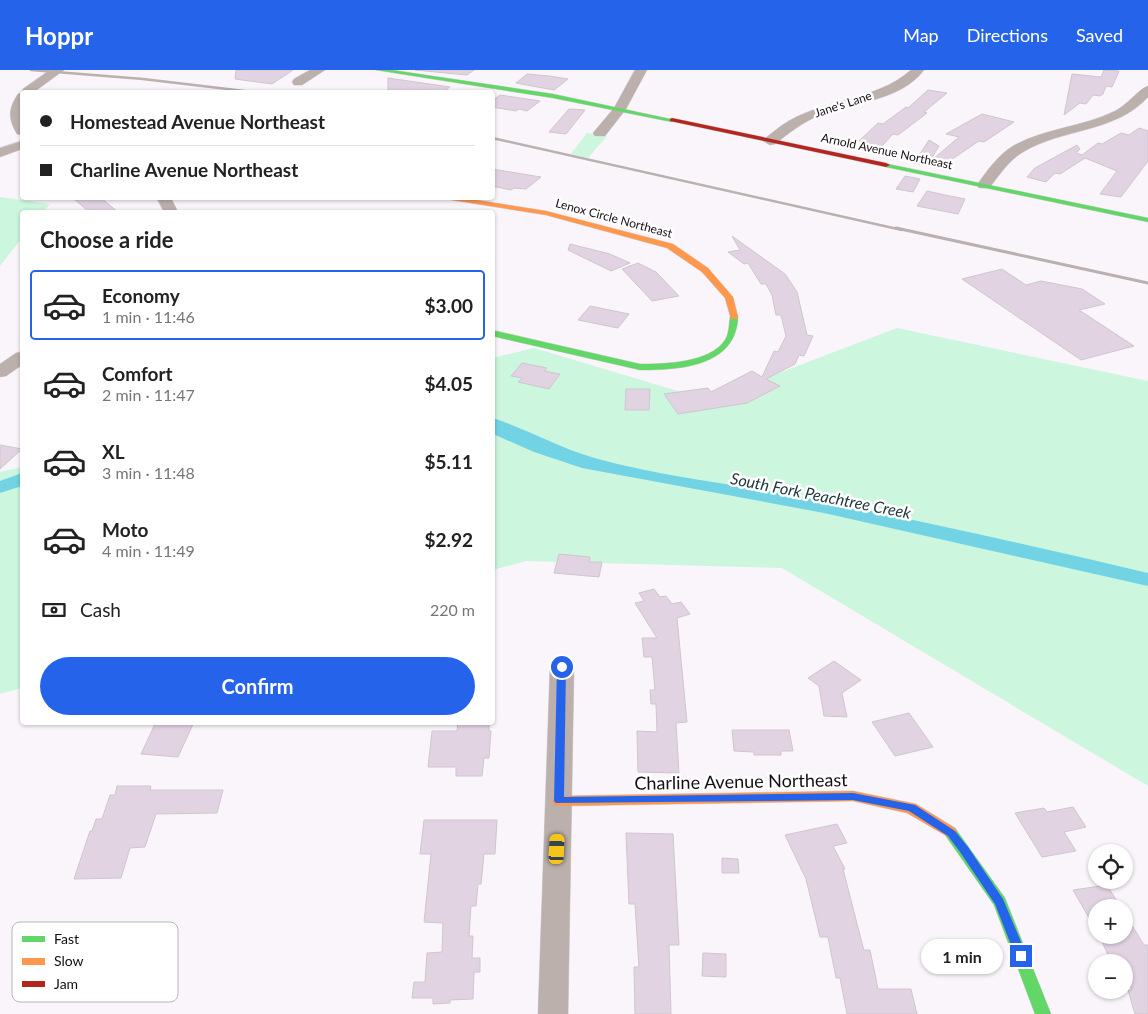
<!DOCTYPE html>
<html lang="en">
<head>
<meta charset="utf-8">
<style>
  :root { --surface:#fff; --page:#f6f6f6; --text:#222; --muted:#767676; --line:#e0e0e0; --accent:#2563eb }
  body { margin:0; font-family:Lato,sans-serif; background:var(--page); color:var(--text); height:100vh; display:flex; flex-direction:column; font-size:19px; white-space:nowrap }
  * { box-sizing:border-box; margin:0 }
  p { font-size:16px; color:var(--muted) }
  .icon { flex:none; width:28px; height:28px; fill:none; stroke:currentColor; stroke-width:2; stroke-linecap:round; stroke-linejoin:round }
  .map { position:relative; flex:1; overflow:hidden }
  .side { position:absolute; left:20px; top:140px; width:475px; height:515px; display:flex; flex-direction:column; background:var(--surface); border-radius:5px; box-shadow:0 1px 4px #0004 }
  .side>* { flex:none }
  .hud { position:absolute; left:20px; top:20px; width:475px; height:110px; border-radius:5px; box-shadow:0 1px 4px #0004; display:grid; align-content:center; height:110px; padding:0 20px; background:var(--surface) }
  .fabs { position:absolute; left:1088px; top:774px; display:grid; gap:10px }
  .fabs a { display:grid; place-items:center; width:45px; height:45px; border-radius:50%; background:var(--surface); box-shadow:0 1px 4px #0004; font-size:25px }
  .end { position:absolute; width:22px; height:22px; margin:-11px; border:6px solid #2563eb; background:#fff; box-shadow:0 0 0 2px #fff }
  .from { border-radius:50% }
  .bubble { position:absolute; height:35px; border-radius:18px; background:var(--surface); box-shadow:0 1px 4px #0004; font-size:16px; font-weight:700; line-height:35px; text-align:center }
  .car { position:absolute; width:15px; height:30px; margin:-15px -8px; border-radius:6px; box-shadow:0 0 4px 1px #0007; background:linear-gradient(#f5c518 24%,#345 0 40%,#f5c518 0 76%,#345 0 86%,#f5c518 0) }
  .hud b { display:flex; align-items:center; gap:18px; height:48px; font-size:19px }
  .hud b+b { border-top:1px solid var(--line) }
  .hud i { width:12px; height:12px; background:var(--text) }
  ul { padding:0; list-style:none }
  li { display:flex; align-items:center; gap:15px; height:70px; margin:0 10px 8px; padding:0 10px; border:2px solid transparent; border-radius:5px }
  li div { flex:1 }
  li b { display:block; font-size:19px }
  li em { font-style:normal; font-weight:700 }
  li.on { border-color:var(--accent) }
  li>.icon { width:45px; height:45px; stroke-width:1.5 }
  h2 { padding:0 20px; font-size:22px; line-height:60px }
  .pay { display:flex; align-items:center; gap:12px; height:55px; padding:0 20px; font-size:19px }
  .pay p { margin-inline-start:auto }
  .primary-button { display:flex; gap:10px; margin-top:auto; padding:10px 20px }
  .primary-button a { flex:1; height:58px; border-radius:30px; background:var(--accent); color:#fff; font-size:20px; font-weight:700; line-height:58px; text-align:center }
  header { display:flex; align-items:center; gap:30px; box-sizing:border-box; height:70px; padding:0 25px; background:var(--accent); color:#fff }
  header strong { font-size:24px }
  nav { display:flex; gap:28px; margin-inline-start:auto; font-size:18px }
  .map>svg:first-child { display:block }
  .green { fill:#ccf6de }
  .water { fill:#72d3e4 }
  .building { fill:#e2d3e3; stroke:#cdc7cd }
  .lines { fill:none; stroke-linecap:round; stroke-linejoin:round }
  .street-casing { stroke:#d4d1d5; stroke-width:1 }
  .fast-casing { stroke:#d4d1d5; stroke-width:1 }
  .slow-casing { stroke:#d4d1d5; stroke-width:1 }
  .jam-casing { stroke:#d4d1d5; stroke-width:1 }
  .street { fill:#bcb0ac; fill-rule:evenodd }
  .fast { fill:#63d668; fill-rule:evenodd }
  .slow { fill:#ff974d; fill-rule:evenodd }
  .jam { fill:#b3261e; fill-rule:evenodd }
  .rail-far1 { stroke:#b9b0af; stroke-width:2.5 }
  .rail { stroke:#b9b0af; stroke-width:3 }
  .route { fill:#2563eb }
  .labels { text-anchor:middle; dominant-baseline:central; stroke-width:5; stroke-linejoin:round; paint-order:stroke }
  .far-street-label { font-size:12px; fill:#140d15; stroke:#fff }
  .water-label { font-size:16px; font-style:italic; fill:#20373b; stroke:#fff }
  .near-street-label { font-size:18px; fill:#140d15; stroke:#fff }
  .key { fill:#fff; stroke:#b8b6b9; stroke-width:1 }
  .key-label { font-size:14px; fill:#140d15 }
</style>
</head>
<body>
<header>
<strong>Hoppr</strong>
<nav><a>Map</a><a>Directions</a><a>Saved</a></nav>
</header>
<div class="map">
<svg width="1148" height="944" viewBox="0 0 1148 944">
  <rect width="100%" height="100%" fill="#faf5fa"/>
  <path class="green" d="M587 63 607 66 588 88 571 84Z
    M0 127 50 134 43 142H22V168L0 196Z
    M897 258 1148 311V716L782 498 526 491 493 500V288L534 278 708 330Z
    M22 397V618L0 624V402Z"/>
  <path class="water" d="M493 348C529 360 559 378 598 389 665 407 734 414 802 427 918 450 1033 476 1148 503V516L824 443 582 398 534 382 493 364Z
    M22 403V416L0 423V411Z"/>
  <path class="building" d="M236 0H293L272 14 235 9Z
    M415 0H474L467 5Z
    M1104 0 1119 1 1112 17 1106 16 1103 24 1100 26 1093 25 1086 34 1080 33 1064 45 1072 4 1101 7Z
    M527 4 549 6 568 9 554 20 516 13Z
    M388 8 450 17 443 22H400L388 20Z
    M928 20 947 23 924 42 927 43 898 65 893 64 882 76 859 71 878 53 883 54 906 37 908 38Z
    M500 25 540 31 527 41 519 39 516 41 492 37V31Z
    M569 39 585 40 566 64 549 62Z
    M982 44 1014 52 984 72 979 71 939 98 932 90 959 67 946 64Z
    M1139 58 1148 61V91L1121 127 1100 124 1117 101 1085 88 1060 104 1055 103 1046 112 1027 107 1035 98 1077 75 1080 79 1076 83 1082 85 1098 73 1102 74 1121 63 1129 65Z
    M929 70 939 76 927 96 914 93Z
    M492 99 541 107 526 119 514 118 511 120 492 116Z
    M905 106 920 109 913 122 896 119Z
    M927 121 945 125 965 129 958 144 917 136Z
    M73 128H101L118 142H89Z
    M732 166 785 204 797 222 807 265 813 266 804 286 799 285 795 294 766 309 780 316 747 333 678 344 664 324 708 318 711 322 752 301 762 307 774 281 778 282 786 266 781 245H776L772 225 766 214H761L748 193 744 194 728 182 740 180Z
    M570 174 610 184 630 193 611 201 568 180Z
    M638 193 656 202 679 226 652 231 622 199Z
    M1002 199 1026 215 1041 211 1082 219 1105 234 1079 240 1134 276 1081 290 962 209Z
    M590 236 629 244 618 258 578 250Z
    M522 293 547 298 544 301 560 304 549 319 518 312 522 308 511 306Z
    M626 319H650L649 340H625Z
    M0 375 22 379 0 399Z
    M559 484 590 487 589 492H602L599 507 554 503Z
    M654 519 660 527 666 526 672 534 681 532 690 544 677 548 687 652 676 653 679 703 638 702 637 661 657 662 656 634H651L650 620H655L652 587H644L642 568H657L635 533 644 531 639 523Z
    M834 591 861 610 842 623 847 647 824 646 819 616 808 608Z
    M909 643 933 677 895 686 872 652Z
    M156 652H194L178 687 141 684Z
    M458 652H489V661H491L489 688H484L482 706H456V697H428L432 661H457Z
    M732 660H789L793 681H781V685H754V682L734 681Z
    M117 716H151L150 720H223L217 743 156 744 145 777 130 778 121 808 74 809 90 761H92L96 749H102L110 725H115Z
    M1073 737 1086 757 1064 762 1076 781 1042 787 1015 743 1044 738 1047 742Z
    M424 750H497L495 784H484L481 814H478L476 836H471L469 866H473L472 888H480V902H474L473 929 450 930V933L433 934V928H412L414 912H425L427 883 442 882 443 853 424 852 431 784H420Z
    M837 754 847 773 833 776 845 799H843L863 877 864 880H870L878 919H911L917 944H847L840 908H836L828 867H820L806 809 785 765Z
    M626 763 673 764 679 875H669L671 944H635L634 897H639L635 834H629Z
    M722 788 738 789 739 803H722Z
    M1107 815 1121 838H1096V860L1073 820Z
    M1124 842 1144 875H1148V944H1135L1128 920H1132L1124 905V892H1111L1101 869 1124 867Z
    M703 883 726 884V907L702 906Z"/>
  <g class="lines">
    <g class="street-casing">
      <path id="street" d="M50 0H64L34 22H22V65L17 64C8 49 8 39 18 24L22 23 23 19Z
        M310 0H325L302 15H294L292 12 294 9Z
        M635 0H647L626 39 605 66H595L593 63 614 38Z
        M911 0H924C901 31 853 32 820 45 803 52 789 63 775 74L770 75 763 71C768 65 775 61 781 56 821 28 875 32 911 0Z
        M1148 16V27C1115 63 1063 58 1023 82 1009 90 999 106 989 118H979L977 115C986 102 999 84 1013 76 1045 58 1083 57 1115 41 1126 36 1140 18 1148 16Z
        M22 71V79L0 87V78Z
        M157 128H171L178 142H164Z
        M22 282V295L6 306 0 307V294L16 283Z
        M562 589 570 591 574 597 568 944H538L550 597 554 591Z"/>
    </g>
    <g class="fast-casing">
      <path id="fast" d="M376 0H392L553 24 675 50 672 52 553 28Z
        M883 93 1148 148V152L886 97 882 95Z
        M734 244 738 247C736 297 679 300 640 300L492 266V260L640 294C664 294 710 293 725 270 729 264 729 254 730 247Z
        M950 756 955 758 1005 828 1051 944H1035L994 835 943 762 945 758Z"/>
    </g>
    <g class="slow-casing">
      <path id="slow" d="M449 128H463L546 141 673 174 708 198 733 227 738 247 737 249H731L725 228 702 202 667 178 546 145 452 130Z
        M853 721 916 734 955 758 957 762 955 766 950 768 907 743 853 731 559 736 554 735 552 731 554 727 559 726Z"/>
    </g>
    <g class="jam-casing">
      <path id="jam" d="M672 48 886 93 890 95 886 97 670 51V49Z"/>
    </g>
    <use href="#street" class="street"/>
    <use href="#fast" class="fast"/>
    <use href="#slow" class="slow"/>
    <use href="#jam" class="jam"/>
    <path class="rail-far1" d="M31 0 143 9 253 22
      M492 68 902 160"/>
    <path class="rail" d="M896 158 1148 213"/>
  </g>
  <path class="route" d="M562 594 566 597 564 727 853 723 915 735 955 761 968 777 1003 829 1027 886 1025 890H1017L995 834 960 782 948 766 909 741 853 730 556 733 554 731 557 597Z"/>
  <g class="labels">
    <g class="far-street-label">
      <text transform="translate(843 34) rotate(-18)">Jane's Lane</text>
      <text transform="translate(887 81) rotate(12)">Arnold Avenue Northeast</text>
      <text transform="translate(614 148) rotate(15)">Lenox Circle Northeast</text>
    </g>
    <g class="water-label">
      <text transform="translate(821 425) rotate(11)">South Fork Peachtree Creek</text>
    </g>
    <g class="near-street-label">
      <text transform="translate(741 711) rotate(-1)">Charline Avenue Northeast</text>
    </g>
  </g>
  <rect x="12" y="852" width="166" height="80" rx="8" class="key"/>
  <rect x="22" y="866" width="23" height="6" fill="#63d668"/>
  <rect x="22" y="888" width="23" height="7" fill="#ff974d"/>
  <rect x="22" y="911" width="23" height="6" fill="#b3261e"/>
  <g class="key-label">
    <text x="54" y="874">Fast</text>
    <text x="54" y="896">Slow</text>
    <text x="54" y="919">Jam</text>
  </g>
</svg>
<div class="fabs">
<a><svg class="icon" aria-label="locate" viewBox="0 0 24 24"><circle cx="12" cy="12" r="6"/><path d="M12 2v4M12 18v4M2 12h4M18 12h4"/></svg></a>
<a>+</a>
<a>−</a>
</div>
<i class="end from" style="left:562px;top:597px"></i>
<i class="end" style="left:1021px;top:886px"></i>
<div class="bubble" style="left:921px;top:869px;width:82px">1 min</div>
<i class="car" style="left:557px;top:779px;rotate:3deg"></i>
<div class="hud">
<b><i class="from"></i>Homestead Avenue Northeast</b>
<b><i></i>Charline Avenue Northeast</b>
</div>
<section class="side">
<h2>Choose a ride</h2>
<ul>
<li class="on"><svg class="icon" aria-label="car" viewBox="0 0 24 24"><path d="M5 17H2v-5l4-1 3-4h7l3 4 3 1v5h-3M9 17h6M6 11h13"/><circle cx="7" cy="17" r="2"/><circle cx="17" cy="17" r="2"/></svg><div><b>Economy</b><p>1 min · 11:46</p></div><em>$3.00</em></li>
<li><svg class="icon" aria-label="car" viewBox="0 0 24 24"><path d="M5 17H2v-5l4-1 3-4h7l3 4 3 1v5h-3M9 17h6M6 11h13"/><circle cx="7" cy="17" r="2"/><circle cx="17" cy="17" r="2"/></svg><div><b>Comfort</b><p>2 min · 11:47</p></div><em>$4.05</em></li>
<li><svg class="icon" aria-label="car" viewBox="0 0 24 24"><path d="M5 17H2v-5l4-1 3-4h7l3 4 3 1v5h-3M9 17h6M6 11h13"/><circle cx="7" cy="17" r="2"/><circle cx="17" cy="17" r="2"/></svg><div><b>XL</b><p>3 min · 11:48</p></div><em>$5.11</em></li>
<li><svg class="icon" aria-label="car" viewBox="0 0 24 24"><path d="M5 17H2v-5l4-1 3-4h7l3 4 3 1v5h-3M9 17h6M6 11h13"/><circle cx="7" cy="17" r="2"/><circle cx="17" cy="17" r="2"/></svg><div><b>Moto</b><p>4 min · 11:49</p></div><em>$2.92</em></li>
</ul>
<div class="pay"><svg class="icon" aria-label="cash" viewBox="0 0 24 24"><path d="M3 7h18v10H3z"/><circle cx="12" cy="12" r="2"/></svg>Cash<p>220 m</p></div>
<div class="primary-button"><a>Confirm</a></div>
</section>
</div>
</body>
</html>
